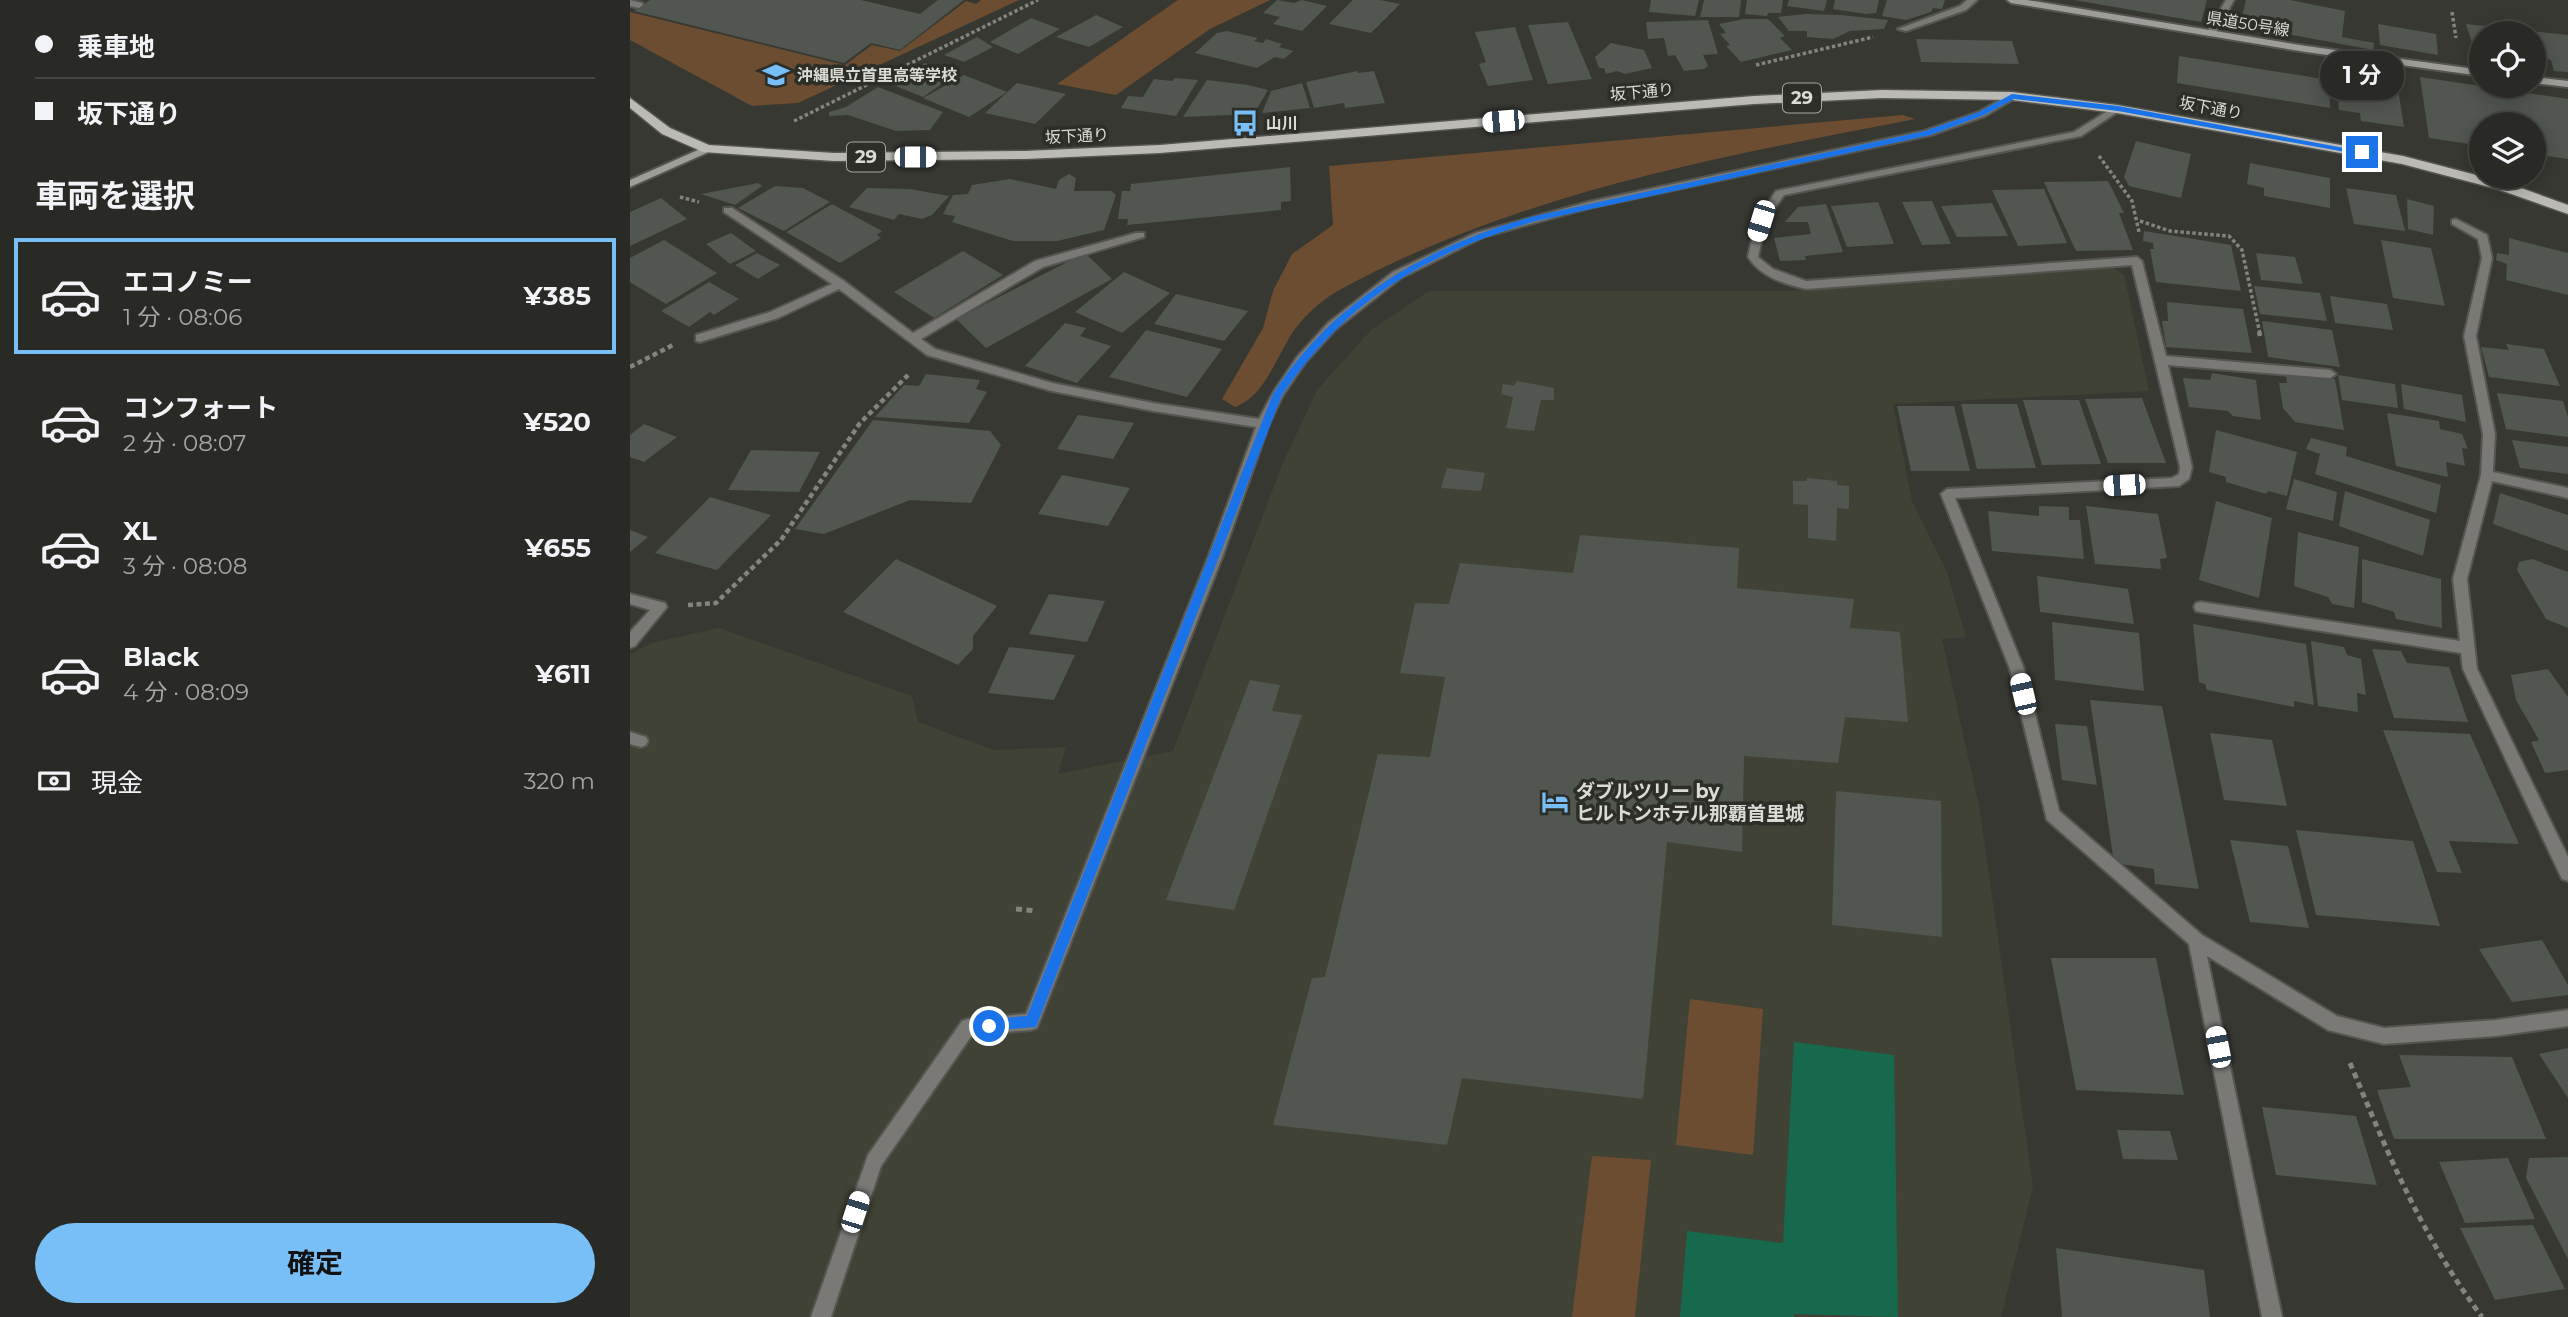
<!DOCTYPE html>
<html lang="ja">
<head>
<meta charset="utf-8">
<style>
  :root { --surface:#292a26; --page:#353632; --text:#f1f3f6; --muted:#a5a7a7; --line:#454643; --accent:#78bff7 }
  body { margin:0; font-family:Montserrat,"Noto Sans JP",sans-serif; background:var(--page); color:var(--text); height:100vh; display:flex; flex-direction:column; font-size:26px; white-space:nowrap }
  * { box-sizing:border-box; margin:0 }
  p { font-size:23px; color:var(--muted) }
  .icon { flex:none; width:38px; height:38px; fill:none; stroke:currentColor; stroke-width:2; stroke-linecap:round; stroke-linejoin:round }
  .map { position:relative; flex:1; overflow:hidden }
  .details { display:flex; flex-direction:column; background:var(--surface); width:630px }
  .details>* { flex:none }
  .banner { display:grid; align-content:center; height:154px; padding:0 35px; background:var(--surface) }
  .fabs { position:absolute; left:1839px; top:21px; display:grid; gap:14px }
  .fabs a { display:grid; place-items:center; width:77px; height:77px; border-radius:50%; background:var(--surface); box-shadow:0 4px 18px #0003,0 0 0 2px var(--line); font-size:35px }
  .end { position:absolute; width:32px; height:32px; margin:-16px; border:9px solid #1a73e8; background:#fff; box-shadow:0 0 0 4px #fff }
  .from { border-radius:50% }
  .bubble { position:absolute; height:49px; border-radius:24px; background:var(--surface); box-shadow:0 4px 18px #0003,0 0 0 2px var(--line); font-size:23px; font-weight:700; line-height:49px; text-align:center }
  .car { position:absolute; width:21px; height:42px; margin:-21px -10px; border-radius:9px; box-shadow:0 0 5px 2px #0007; background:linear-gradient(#fff 24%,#345 0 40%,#fff 0 76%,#345 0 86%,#fff 0) }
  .banner b { display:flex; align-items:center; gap:24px; height:66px; font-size:26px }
  .banner b+b { border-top:2px solid var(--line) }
  .banner i { width:18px; height:18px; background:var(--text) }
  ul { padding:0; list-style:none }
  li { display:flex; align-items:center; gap:21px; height:116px; margin:0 14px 10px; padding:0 21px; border:4px solid transparent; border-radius:0px }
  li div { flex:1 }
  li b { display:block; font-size:26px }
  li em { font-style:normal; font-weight:700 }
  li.selected { border-color:var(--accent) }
  li>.icon { width:63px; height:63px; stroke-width:1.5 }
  h2 { padding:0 35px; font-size:32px; line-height:84px }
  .pay { display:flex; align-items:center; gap:18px; height:77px; padding:0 35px; font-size:26px }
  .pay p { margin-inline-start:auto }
  .button { display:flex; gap:14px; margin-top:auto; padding:14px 35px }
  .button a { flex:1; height:80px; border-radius:42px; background:var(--accent); color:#111; font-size:28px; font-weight:700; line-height:80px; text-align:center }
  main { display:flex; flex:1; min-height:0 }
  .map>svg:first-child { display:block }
  .built { fill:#404235 }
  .green { fill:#6c4d31 }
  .water { fill:#17694e }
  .building { fill:#515650 }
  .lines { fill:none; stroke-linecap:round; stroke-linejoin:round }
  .service-casing { stroke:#545550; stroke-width:4 }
  .minor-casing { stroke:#545550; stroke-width:4 }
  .secondary-casing { stroke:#545550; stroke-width:4 }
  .primary-casing { stroke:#545550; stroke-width:3 }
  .path-far2 { stroke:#83847f; stroke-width:3.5; stroke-dasharray:3.5 2.5; stroke-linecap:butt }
  .path-far1 { stroke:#83847f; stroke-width:4.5; stroke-dasharray:5 3.5; stroke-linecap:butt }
  .path { stroke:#83847f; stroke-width:5; stroke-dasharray:6 4.5; stroke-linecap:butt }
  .service { fill:#7a7976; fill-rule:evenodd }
  .minor { fill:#7a7976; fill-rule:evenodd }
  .secondary { fill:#9f9d99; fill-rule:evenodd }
  .primary { fill:#bcbab4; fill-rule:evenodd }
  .route { fill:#1a73e8 }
  .labels { text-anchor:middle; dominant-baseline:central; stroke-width:7; stroke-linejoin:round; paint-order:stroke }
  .far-street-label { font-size:16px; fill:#dadbd7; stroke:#2d2e28 }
  .far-poi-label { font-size:16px; font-weight:bold; fill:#dadbd7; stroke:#2d2e28; text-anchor:start }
  .shield { fill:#2d2e28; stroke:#a6a7a2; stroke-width:2 }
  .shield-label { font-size:18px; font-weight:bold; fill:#dadbd7 }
  .poi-label { font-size:19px; font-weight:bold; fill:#dadbd7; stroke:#2d2e28; text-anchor:start }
</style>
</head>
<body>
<main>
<section class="details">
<div class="banner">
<b><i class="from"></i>乗車地</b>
<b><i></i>坂下通り</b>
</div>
<h2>車両を選択</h2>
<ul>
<li class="selected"><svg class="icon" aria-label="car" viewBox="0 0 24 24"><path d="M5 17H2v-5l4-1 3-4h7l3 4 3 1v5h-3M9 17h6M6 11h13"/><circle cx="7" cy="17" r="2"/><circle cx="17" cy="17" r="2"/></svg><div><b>エコノミー</b><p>1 分 · 08:06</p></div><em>¥385</em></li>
<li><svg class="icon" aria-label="car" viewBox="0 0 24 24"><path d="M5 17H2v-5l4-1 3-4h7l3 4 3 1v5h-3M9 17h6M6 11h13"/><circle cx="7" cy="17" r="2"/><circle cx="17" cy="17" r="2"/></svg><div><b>コンフォート</b><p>2 分 · 08:07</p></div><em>¥520</em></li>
<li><svg class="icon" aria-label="car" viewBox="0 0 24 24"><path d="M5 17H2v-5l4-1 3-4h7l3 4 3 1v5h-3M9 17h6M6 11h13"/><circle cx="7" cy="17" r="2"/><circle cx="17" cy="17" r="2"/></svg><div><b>XL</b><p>3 分 · 08:08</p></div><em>¥655</em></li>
<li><svg class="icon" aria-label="car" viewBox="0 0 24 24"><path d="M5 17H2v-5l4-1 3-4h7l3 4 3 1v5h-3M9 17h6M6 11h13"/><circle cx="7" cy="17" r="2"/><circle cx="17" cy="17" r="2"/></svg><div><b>Black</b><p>4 分 · 08:09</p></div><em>¥611</em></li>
</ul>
<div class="pay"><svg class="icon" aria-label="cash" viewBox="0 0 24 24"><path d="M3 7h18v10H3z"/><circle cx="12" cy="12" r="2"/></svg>現金<p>320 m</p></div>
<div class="button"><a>確定</a></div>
</section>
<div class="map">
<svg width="1938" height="1317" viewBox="0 0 1938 1317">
  <rect width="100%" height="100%" fill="#373832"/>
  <path class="built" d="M1482 267 1494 275 1519 391 1263 404 1282 501 1317 572 1336 637 1312 639 1350 811 1403 1187 1371 1317H0V655L21 643 89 628 282 696 288 722 364 750 436 747 428 774 543 751 652 465 687 390 741 330 799 291H1159Z"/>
  <path class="green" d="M351 0H389L168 103 122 106 0 40V12L215 65 242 45 270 51 336 1 346 4Z
    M548 0H640L580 29 486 95 427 84Z
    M1273 115 1285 119C1090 157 889 193 713 288 694 298 678 312 665 329 647 354 636 396 605 407L592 399 633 328 643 291 662 254 703 225 699 166Z
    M1060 999 1133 1009 1123 1155 1046 1145Z
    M962 1156 1021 1160 1005 1317H942Z"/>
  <path class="water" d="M1164 1042 1264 1055 1268 1317 1164 1314V1317H1050L1057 1231 1153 1243Z"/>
  <path class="building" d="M20 0H231L290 14 308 0H334L270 50 241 43 214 63 4 11Z
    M647 0 664 3 672 0 697 6 672 31 643 24 650 17 633 13Z
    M723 0H750L770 4 741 33 699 24Z
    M1021 0H1069L1065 16 1019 12Z
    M1074 0H1111L1109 17H1070Z
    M1117 0H1153L1151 13H1138L1137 16 1115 14Z
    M1159 0H1197L1194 11 1157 6Z
    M1205 0H1249L1246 13 1236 14 1203 9Z
    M1257 0H1315L1312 9 1303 8 1301 12 1276 20 1252 16Z
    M1444 0H1577L1571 22Z
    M1616 0H1660L1715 11 1712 37 1744 43 1743 50 1610 25Z
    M1176 14 1211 15 1258 20 1254 29 1220 31 1203 39 1177 37V31H1159L1148 17Z
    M466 15 493 27 459 47 426 37Z
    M401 18 430 29 388 54 360 42Z
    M1114 19H1138L1155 36 1150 38 1162 50 1111 62 1096 46 1100 45 1090 34 1096 33 1089 24Z
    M1078 20 1088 54 1073 55 1078 66 1074 69 1054 71 1045 55 1038 56 1034 38 1018 39 1016 22Z
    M938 22 962 79 918 84 898 25Z
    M1748 24 1806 34 1808 55 1750 45Z
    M1836 24 1938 35V72L1924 71 1921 60 1904 54V33H1852V53L1845 52Z
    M885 27 903 80 858 86 849 64 856 62 845 32Z
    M597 31 628 38 624 41 633 43 636 39 652 44 649 47 663 51 654 59 645 57 627 68 565 53 587 33Z
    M347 37 363 47 334 62 314 55Z
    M1286 39 1382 41 1389 64 1291 62Z
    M981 43 1014 50 1022 68 995 74 987 71 976 74 974 68H969L965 57Z
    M1549 56 1699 80 1700 108 1547 83Z
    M295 63 326 74 293 97 263 85Z
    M727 71 728 73 744 71 755 103 715 108 714 103 684 108 676 82Z
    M334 75 377 92 339 117 293 98Z
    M1790 77 1938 99V159L1904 154V124H1852V146L1799 138Z
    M545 78 568 80 546 116 491 108 498 96 513 97 524 79 542 81Z
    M577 80 618 85 638 90 624 114 553 117Z
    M387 83 436 94 405 124 355 113Z
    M672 83 680 108 632 113 641 91Z
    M1723 83 1768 89 1774 127 1731 121 1730 113 1709 110 1707 85 1724 87Z
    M248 87 313 112 300 130 266 131 218 115 199 116V112L216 107Z
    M1506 141 1561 154 1551 198 1499 186 1494 177Z
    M1620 163 1700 178V208L1634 196V188L1617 184Z
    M660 167 661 201 651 202V210L497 225 498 219H488L492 191H500L501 184Z
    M439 174 446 178 444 191H481L486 195 474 230 427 241H383L322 222 325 216 313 214 323 195 338 194 342 185 380 179 426 189 429 180Z
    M1478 181 1494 213H1489L1503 250 1446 251 1414 182Z
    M128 183 132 186 105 205 71 194Z
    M145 186 173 188 200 202 154 231 108 208Z
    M237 188 280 189 319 196 302 215 292 219 269 214 264 220 219 207Z
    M1716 188 1766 195 1775 231 1724 224Z
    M1414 189 1437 243 1388 246 1362 190Z
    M31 198 57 219 0 246V212Z
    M1777 199 1804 206 1803 235 1778 229Z
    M1302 201 1321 244 1292 245 1272 202Z
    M1248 202 1264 244 1217 247 1201 206Z
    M1362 203 1378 236 1327 237 1311 206Z
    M202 204 252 231 247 235 251 238 210 263 156 232Z
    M1196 204 1213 252 1175 256 1176 260 1150 261 1144 238 1181 234 1178 222H1155L1168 207Z
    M1514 231 1601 245 1611 291 1526 282 1520 249H1524L1523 243 1513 241Z
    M101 233 126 251 100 264 76 244Z
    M1879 238 1938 253V295L1876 280 1877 264 1866 260 1867 253 1879 255Z
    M34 240 87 273 36 304 0 282V258Z
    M1751 240 1801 248 1815 306 1763 298Z
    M333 251 373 275 304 318 264 292Z
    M127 253 150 265 128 279 105 265Z
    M455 253 482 279 356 348 326 319Z
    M1626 253 1665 257 1673 284 1631 280Z
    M494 272 540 293 492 333 445 312Z
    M79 282 109 299 84 315 80 312 59 327 31 311Z
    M1624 286 1690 293 1697 321 1630 314Z
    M546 294 618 311 594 341 524 324Z
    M1700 296 1757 304 1763 330 1705 323Z
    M1537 302 1613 309 1622 353 1536 347 1532 321H1538Z
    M1632 321 1702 330 1710 367 1638 357Z
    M435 323 456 328 450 336 481 346 447 383 395 366Z
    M516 330 592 349 557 397 479 377Z
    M1876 344 1914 349 1930 386 1859 377 1851 347 1879 350Z
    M1655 371 1705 379 1714 430 1665 422 1653 408 1649 383H1657Z
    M1582 373 1626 380 1631 420 1603 416 1598 411 1559 407 1553 378 1580 380Z
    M296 374 350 380 346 389 357 392 339 423 245 417 274 385 289 386Z
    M1708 375 1765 384 1768 408 1712 400Z
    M887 381 924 388V400H911L904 431 876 428 883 397 871 394 873 384 884 386Z
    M1771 384 1832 395 1836 422 1774 409Z
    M1867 393 1933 401 1938 417V437L1876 429Z
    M1512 398 1536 463H1478L1455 399Z
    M1393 400H1449L1471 464 1412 465Z
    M1331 404H1387L1406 468 1347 469Z
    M1267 406H1324L1340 471H1281Z
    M1757 413 1809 421 1810 429 1832 434 1838 449 1832 448 1835 466 1816 462 1818 477 1766 466Z
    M448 415 504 423 483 459 427 449Z
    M243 420 360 431 371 445 341 503 280 500 194 534 165 529Z
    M14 424 47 437 14 462 0 457V435Z
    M1586 430 1667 452 1657 496 1638 491 1636 494 1596 482V477L1579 472Z
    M1681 438 1717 447 1716 456 1811 485 1806 513 1685 474 1690 454 1676 449Z
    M1882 440 1938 447V474L1890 468Z
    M121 450 190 452 169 492 98 490Z
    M817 468 855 473 851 491 811 488Z
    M432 475 500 488 478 526 408 514Z
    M1177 478 1207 481V485L1219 486V509L1207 508 1206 541 1178 538V505L1163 504V481H1177Z
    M1664 479 1707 492 1703 521 1656 509Z
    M1715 491 1800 520 1793 556 1709 526Z
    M1870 493 1938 515V551L1863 524Z
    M80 497 141 515 87 570 25 553Z
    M1586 501 1642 518 1629 598 1569 580Z
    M1409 506 1439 507V520H1450L1454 559 1362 551 1358 511 1409 516Z
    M1456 506 1528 514 1537 558 1530 559 1531 569 1465 564Z
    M0 530 18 537 0 552Z
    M1668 532 1729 547 1724 608 1702 604 1698 597 1664 586Z
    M950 535 1109 548 1107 588 1224 599 1220 628 1270 632 1278 722 1215 717 1208 763 1114 756 1112 852 1037 842 1013 1099 832 1078 817 1145 643 1125 682 978 695 977 748 754 800 757 815 677 770 673 785 603 819 604 830 563 943 573Z
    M266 559 367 606 343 636V649L328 665 213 612Z
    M1732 559 1811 579 1812 628 1766 619 1764 612 1732 602Z
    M1902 559 1938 572V628L1916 619 1887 570 1889 562Z
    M1407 576 1498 589 1504 624 1410 612Z
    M419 594 475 601 457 642 399 634Z
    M1422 622 1509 633 1514 691 1425 680Z
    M1563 624 1676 644 1684 705 1664 701V707L1577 690 1575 684 1569 682Z
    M1681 641 1714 647 1717 655 1731 659 1736 695 1727 693 1728 712 1688 706Z
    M379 647 445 655 424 700 358 693Z
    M1742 649 1771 651 1777 663 1819 667 1838 722 1764 718Z
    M1918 669 1938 697V770L1915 773 1901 742 1909 740 1886 700 1881 675Z
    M620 680 650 685 642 711 672 715 604 910 536 900Z
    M1460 700 1532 706 1569 889 1525 884 1524 869 1484 863Z
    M1425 724 1457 726 1467 785 1432 780Z
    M1753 730 1840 734 1889 844 1819 841 1832 873 1807 872Z
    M1580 733 1642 740 1657 806 1594 800Z
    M1206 791 1311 801 1312 937 1202 925Z
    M1666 830 1783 841 1810 926 1686 915Z
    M1600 840 1658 846 1679 928 1620 922Z
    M1912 940 1938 985V995L1882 1002 1849 949Z
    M1421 958H1526L1554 1095 1446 1090Z
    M1938 1048V1098L1909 1054Z
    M1769 1055 1882 1057 1916 1139H1764L1747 1090 1781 1087Z
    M1632 1107 1726 1116 1747 1185 1646 1175Z
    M1487 1130 1540 1131 1548 1160 1493 1159Z
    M1938 1157V1259L1896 1178 1899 1158Z
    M1878 1158 1905 1219 1835 1223 1809 1162Z
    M1903 1225 1935 1289 1865 1300 1830 1228Z
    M1426 1248 1574 1270 1580 1317H1432Z"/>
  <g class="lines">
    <g class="service-casing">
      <path id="service" d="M0 0 12 3 13 5 9 8 0 6Z"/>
    </g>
    <g class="minor-casing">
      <path id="minor" d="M1337 0H1347L1336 10 1276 31 1268 29 1330 6Z
        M1596 0H1604L1584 36H1578L1576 34Z
        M1382 93 1385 94V98L1355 116 1301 135 959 208 853 237 771 278 706 329 675 363 653 395 639 424 593 555 407 1028 401 1030 342 1035 251 1166 201 1317H181L238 1155 332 1021 338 1019 396 1014 579 555 626 427 523 411 422 391 297 355 209 289 148 318 70 342 66 341V335L140 312 202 284 94 212V208H102L214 281 283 333 405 261 506 233H514V237L413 267 291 339 305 349 422 383 523 403 629 419 644 391 667 357 698 323 763 272 845 233 958 202 1294 131 1349 112Z
        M1484 107 1492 109 1451 136 1154 195 1136 221 1128 257 1143 269 1176 281 1507 257 1512 261 1536 356 1700 370 1706 374 1700 378 1538 365 1562 467 1559 479 1549 486 1325 498 1394 669 1429 811 1572 935 1707 1016 1754 1028 1866 1020 1938 1010V1026L1866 1036 1754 1044 1698 1030 1577 956 1652 1317H1632L1559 944 1417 820 1380 669 1311 494 1317 489 1542 478 1549 474 1550 467 1502 265 1176 289C1154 284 1131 277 1118 257L1126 221 1146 191 1444 132Z
        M1826 219 1857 235 1862 258 1846 336 1865 434 1863 472 1938 488V498L1862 481 1837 579 1847 669 1938 857V881L1932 879 1833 669 1831 653 1571 612 1566 611 1564 607 1566 603 1571 602 1830 641 1823 579 1851 475 1853 434 1834 336 1852 258 1848 239 1822 224V220Z
        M0 594 35 603 37 607 5 646 0 648V632L20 610 0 604Z
        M0 732 16 737 18 741 16 745 11 747 0 744Z"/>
    </g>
    <g class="secondary-casing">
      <path id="secondary" d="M1377 0H1397L1676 46 1852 70V76L1676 52 1381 3Z
        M1904 77 1938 81V87L1904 83Z
        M77 146 82 149 81 151 0 187V180Z"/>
    </g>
    <g class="primary-casing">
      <path id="primary" d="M1252 90 1382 92 1487 105 1773 156 1877 183 1938 205V214L1867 189 1772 164 1487 113 1382 100 1252 98 1124 104 530 153 395 159 204 161 73 152 32 134 0 108V98L40 128 79 145 204 153 395 151 530 145 1124 96Z"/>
    </g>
    <path class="path-far2" d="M1822 12 1826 38
      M1126 65 1243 37
      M164 121 408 0
      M1469 156 1502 201 1509 232
      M50 197 69 202
      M1510 221 1540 231 1599 236 1612 250 1630 334"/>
    <path class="path-far1" d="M1629 332 1630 336
      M0 367 43 345
      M58 605 86 603 151 540 230 423 278 375"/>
    <path class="path" d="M386 909 407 911
      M1720 1063C1759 1156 1791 1235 1852 1317"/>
    <use href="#service" class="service"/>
    <use href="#minor" class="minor"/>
    <use href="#secondary" class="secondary"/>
    <use href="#primary" class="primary"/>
  </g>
  <path class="route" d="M1382 94 1488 106 1736 152 1732 155 1488 111 1384 99 1354 115 1300 135 906 221C797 253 717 299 652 395L406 1027 354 1031V1021L359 1019 397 1016 643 394C703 300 799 245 905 216L1295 131 1349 112Z"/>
  <defs>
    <g id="school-bare" transform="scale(2.1)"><path d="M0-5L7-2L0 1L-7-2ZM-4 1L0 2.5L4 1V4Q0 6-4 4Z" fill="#78bff7" stroke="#2d2e28" stroke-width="2.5" paint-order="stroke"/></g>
    <g id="bus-bare" transform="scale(2.1)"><path d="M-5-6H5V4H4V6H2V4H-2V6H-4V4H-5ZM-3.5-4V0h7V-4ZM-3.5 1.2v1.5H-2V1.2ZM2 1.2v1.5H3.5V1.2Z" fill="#78bff7" stroke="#2d2e28" stroke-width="2.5" paint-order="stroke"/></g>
    <g id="hotel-bare" transform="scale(2.1)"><path d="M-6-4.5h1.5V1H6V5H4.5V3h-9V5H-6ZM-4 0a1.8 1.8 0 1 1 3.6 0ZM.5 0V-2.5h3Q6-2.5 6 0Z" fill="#78bff7" stroke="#2d2e28" stroke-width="2.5" paint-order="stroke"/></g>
  </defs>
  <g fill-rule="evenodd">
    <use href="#school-bare" x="146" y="75"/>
    <use href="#bus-bare" x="615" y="123"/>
    <use href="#hotel-bare" x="925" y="802"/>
  </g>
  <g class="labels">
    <g class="far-street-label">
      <text transform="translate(1618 24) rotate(9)">県道50号線</text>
      <text transform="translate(1012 92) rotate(-5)">坂下通り</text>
      <text transform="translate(1581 108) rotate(10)">坂下通り</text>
      <text transform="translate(447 136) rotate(-3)">坂下通り</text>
    </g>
    <g class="far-poi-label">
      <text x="167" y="75">沖縄県立首里高等学校</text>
      <text x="636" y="123">山川</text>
    </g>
    <g class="shield">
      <rect x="1153" y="83.5" width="38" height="29" rx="5"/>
      <rect x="217" y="142.5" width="38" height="29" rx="5"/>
    </g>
    <g class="shield-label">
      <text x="1172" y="98">29</text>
      <text x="236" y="157">29</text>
    </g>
    <g class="poi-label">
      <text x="946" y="791">ダブルツリー by<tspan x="946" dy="22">ヒルトンホテル那覇首里城</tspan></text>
    </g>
  </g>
</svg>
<div class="fabs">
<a><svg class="icon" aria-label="locate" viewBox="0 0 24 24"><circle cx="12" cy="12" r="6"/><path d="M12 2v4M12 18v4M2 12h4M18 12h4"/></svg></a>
<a><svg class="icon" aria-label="layers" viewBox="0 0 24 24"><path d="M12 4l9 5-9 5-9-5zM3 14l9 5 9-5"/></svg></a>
</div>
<i class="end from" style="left:359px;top:1026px"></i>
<i class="end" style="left:1732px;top:152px"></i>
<div class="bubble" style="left:1690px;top:51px;width:84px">1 分</div>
<i class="car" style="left:873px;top:121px;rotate:265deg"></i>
<i class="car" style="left:285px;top:157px;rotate:90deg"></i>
<i class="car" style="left:1131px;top:221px;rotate:197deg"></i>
<i class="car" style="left:1494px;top:485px;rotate:267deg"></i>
<i class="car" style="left:1393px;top:694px;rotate:347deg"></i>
<i class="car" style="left:1588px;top:1047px;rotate:349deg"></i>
<i class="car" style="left:225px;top:1212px;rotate:18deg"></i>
</div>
</main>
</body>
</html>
